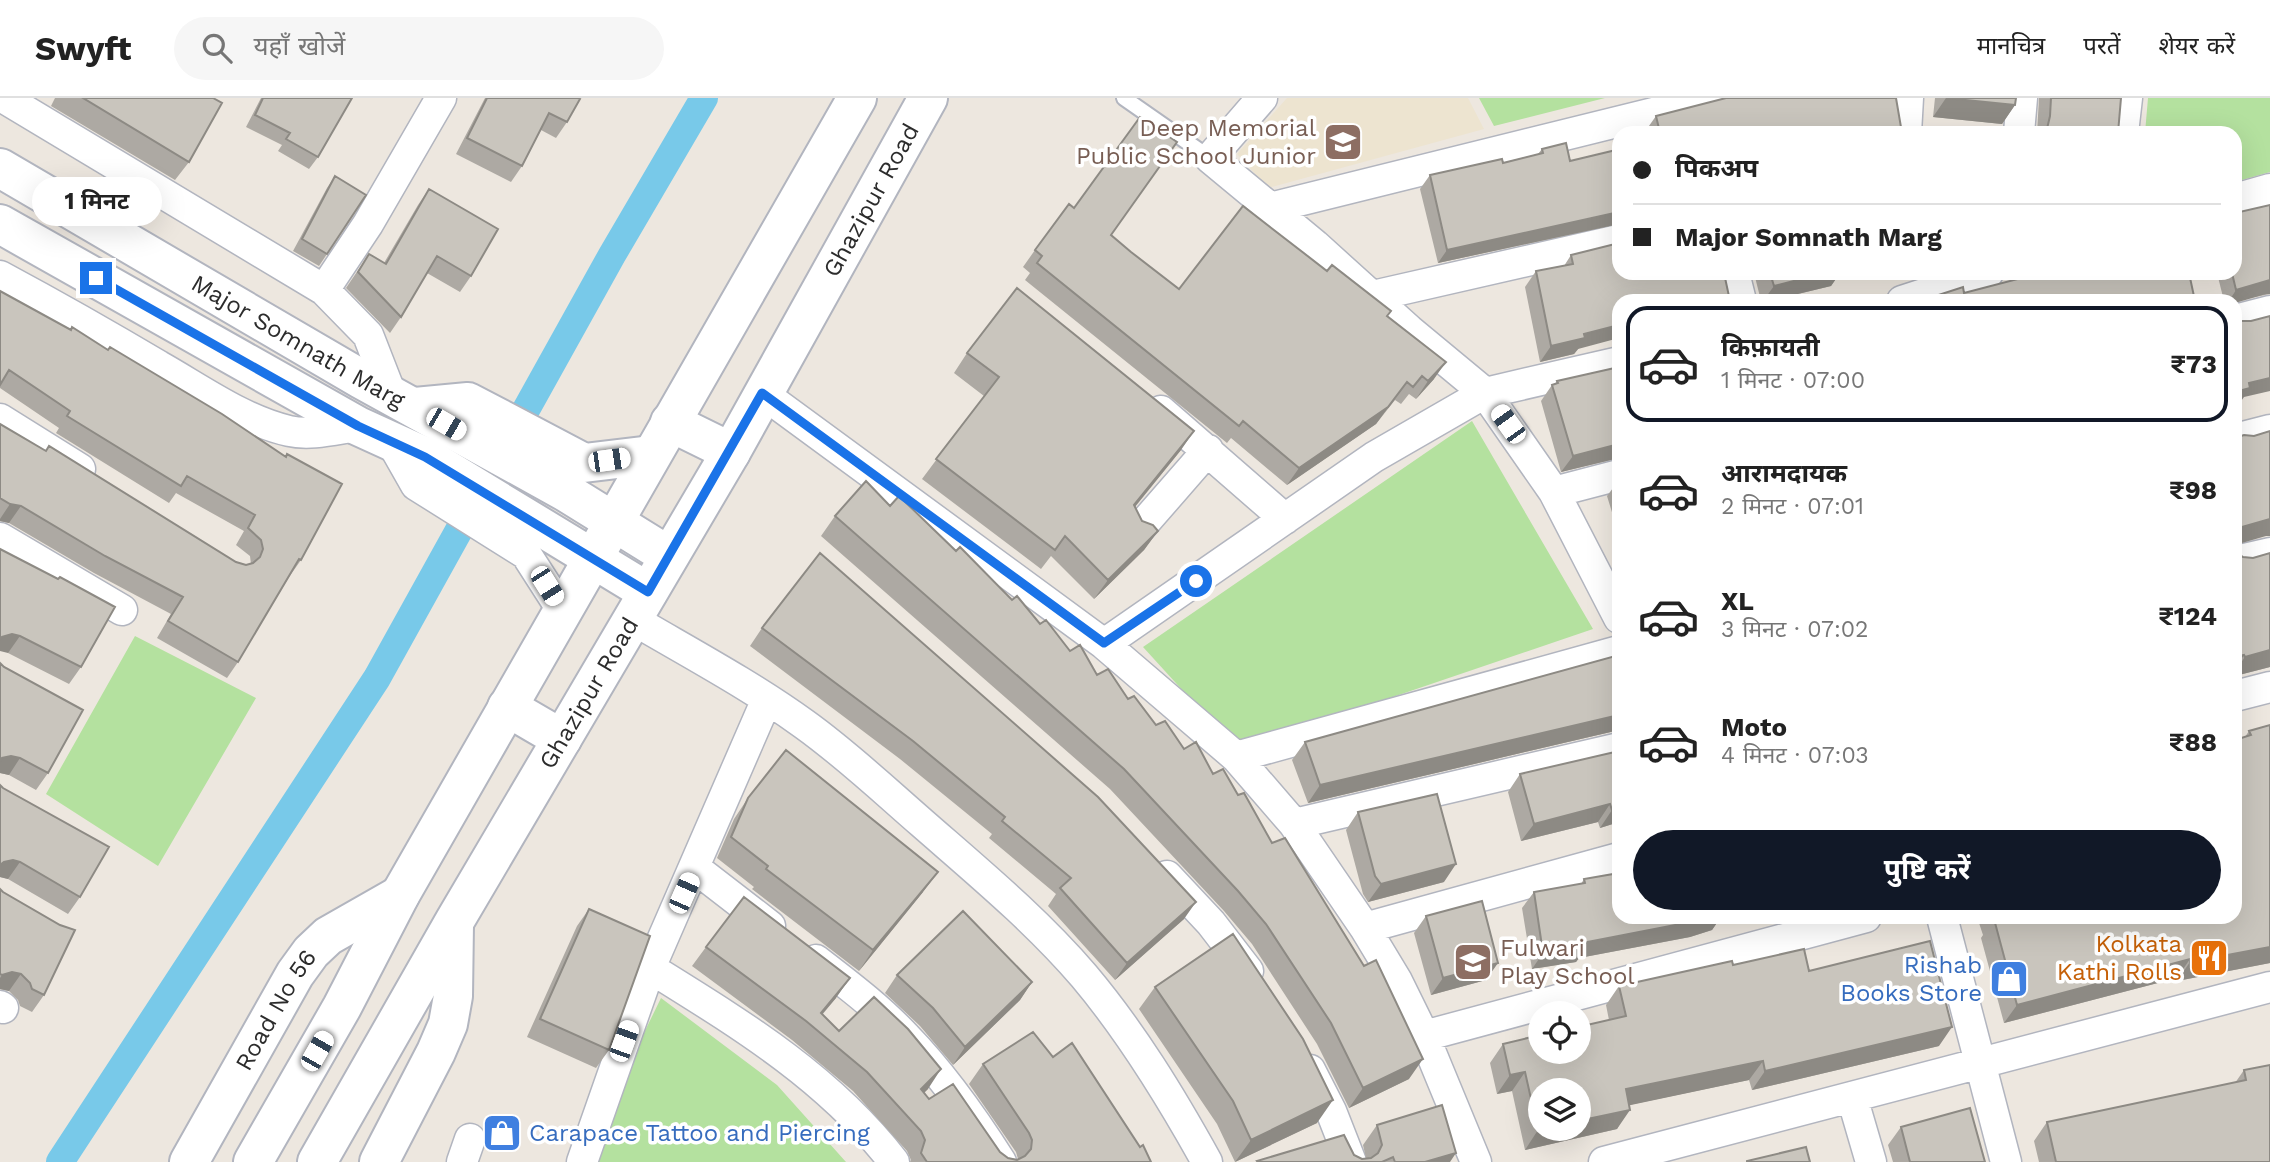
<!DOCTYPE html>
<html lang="hi">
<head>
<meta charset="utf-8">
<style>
  :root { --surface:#fff; --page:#f6f6f6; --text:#222; --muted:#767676; --line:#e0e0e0; --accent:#111827 }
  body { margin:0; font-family:"Work Sans","Noto Sans Devanagari",sans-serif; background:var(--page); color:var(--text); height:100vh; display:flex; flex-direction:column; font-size:26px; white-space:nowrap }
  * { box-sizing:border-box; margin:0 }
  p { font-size:23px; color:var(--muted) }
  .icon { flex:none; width:38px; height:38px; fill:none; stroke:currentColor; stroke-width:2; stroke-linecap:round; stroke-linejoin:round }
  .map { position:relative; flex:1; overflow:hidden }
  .sheet { position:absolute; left:1612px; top:196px; width:630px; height:630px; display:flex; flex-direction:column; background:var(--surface); border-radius:21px; box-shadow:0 7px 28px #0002 }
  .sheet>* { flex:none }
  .banner { position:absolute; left:1612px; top:28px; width:630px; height:154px; border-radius:21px; box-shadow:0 7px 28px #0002; display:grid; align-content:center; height:154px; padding:0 21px; background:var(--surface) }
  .tools { position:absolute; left:1528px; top:903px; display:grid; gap:14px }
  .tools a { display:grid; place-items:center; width:63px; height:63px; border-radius:50%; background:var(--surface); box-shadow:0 7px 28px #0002; font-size:35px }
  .end { position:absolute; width:32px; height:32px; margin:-16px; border:9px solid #1a73e8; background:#fff; box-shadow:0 0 0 4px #fff }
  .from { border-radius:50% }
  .bubble { position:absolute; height:49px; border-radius:24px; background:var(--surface); box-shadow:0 7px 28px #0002; font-size:23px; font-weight:700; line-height:49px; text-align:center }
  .car { position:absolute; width:21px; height:42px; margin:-21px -10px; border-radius:9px; box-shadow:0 0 5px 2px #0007; background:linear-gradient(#fff 24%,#345 0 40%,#fff 0 76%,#345 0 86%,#fff 0) }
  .banner b { display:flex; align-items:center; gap:24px; height:66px; font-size:26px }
  .banner b+b { border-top:2px solid var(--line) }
  .banner i { width:18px; height:18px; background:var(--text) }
  ul { padding:12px 0 0; list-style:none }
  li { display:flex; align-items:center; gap:21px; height:116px; margin:0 14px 10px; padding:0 7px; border:4px solid transparent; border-radius:21px }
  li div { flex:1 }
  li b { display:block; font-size:26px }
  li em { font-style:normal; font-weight:700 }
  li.selected { border-color:var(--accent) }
  li>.icon { width:63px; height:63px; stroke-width:1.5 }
  .cta { display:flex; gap:14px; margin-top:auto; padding:14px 21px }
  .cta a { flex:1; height:80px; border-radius:42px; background:var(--accent); color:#fff; font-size:28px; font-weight:700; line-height:80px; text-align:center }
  header { display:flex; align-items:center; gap:42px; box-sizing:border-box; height:98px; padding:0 35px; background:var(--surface); border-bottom:2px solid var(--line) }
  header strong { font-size:33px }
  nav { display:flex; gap:38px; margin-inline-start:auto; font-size:24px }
  .search { width:490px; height:63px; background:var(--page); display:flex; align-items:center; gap:18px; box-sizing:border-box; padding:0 24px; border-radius:38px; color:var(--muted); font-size:26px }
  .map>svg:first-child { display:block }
  .education { fill:#ede4d0 }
  .green { fill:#b4e19f }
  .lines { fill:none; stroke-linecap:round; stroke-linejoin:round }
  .canal { stroke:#78c9e9; stroke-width:28 }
  .lane-casing { stroke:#b2b5bf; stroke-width:18 }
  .street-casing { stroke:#b2b5bf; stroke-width:33 }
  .secondary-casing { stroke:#b2b5bf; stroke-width:42 }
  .lane { stroke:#fff; stroke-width:14 }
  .street { stroke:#fff; stroke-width:30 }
  .secondary { stroke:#fff; stroke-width:38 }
  .wall { fill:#ada9a3 }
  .shaded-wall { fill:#8d8a84 }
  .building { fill:#c9c5bd; stroke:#8d8a84; stroke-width:2 }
  .route { stroke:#1a73e8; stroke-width:9 }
  .labels { text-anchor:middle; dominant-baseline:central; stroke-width:7; stroke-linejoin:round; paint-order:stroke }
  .education-label { font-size:24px; fill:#785e54; stroke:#fff; text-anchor:end }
  .street-label { font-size:24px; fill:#2c2c2c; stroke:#fff }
  .food-label { font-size:24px; fill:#c56008; stroke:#fff; text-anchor:end }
  .shop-label { font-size:24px; fill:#366cbe; stroke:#fff; text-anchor:end }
</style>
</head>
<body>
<header>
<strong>Swyft</strong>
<div class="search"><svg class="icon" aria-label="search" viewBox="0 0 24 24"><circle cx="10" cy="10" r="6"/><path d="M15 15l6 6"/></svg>यहाँ खोजें</div>
<nav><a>मानचित्र</a><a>परतें</a><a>शेयर करें</a></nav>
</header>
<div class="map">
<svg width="2270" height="1064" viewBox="0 0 2270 1064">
  <rect width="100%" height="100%" fill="#ede7df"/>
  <path class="education" d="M1287 0H1468L1484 31 1268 90 1237 56Z"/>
  <path class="green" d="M1479 0H1605L1494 28Z
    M2148 0H2270V74L2235 84V35H2145Z
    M1472 323 1593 531 1237 652 1143 549Z
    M135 538 256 600 158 768 46 696Z
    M661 900 777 987 846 1064H581Z"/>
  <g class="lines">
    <path class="canal" d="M508 344 612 157 704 0
      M60 1064 377 580 478 398"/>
    <g class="lane-casing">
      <path id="lane" d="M1124 0 1210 60"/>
    </g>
    <g class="street-casing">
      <path id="street" d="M4 0 324 192 368 237 391 296
        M1262 0 1210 60 1315 147 1409 232 1485 295 1554 394 1619 520
        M1906 35 1908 0
        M2019 35 2022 0
        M2123 35 2127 0
        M2235 101 2270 91
        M1270 110 1714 0
        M1734 175 1741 203
        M0 178C54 207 107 237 159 268 200 291 242 322 289 333 311 338 336 331 358 328
        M324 192 368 126 441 0
        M1373 198 1619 142
        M1902 203 1988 175
        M2235 222 2270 213
        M762 295 1104 546 1236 659 1294 726 1365 830 1397 883 1424 938 1476 1064
        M1161 313 1285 421
        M0 321 80 371
        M2235 341 2270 332
        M391 343 416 387 526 456 562 512
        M1554 394 1619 377
        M1140 430 1208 352
        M0 440 122 512
        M2235 463 2270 455
        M632 521C690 555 750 587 804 626 846 656 884 692 922 725 978 774 1036 822 1084 878 1132 935 1171 999 1207 1064
        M1104 546 1374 359 1485 295 1619 264
        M2235 598 2270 589
        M1236 659 1619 553
        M1294 726 1619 650
        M695 770 770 828
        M1167 778 1211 825 1248 873
        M1942 819 2006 1064
        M1365 830 1619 760
        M816 862C847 886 879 910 906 939 943 977 973 1020 1001 1064
        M650 870C740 926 828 979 894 1064
        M0 908 3 910
        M1424 938 1866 819
        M1310 972 1331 1013 1351 1064
        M1852 999 1871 1064
        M462 1064 470 1041
        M582 1064 650 870 767 601
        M1604 1064 2270 889"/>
    </g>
    <g class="secondary-casing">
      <g id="secondary">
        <path id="s1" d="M0 70 361 281 564 393 669 458"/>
        <path d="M0 126 358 328 426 359 648 494"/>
        <path d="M415 309 468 304 584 365 651 357"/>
        <path d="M670 324 731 354"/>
        <path d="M507 609 562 641"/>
        <path id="s2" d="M189 1064 295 876 311 854 328 838 400 797"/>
        <path d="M253 1064 342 909 400 797 857 0"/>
        <path id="s3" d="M317 1064 454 824 731 354 928 0"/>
        <path d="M379 1064 436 954 448 926 453 898 454 826"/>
      </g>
    </g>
    <use href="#lane" class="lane"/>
    <use href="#street" class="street"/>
    <use href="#secondary" class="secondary"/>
  </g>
  <path class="wall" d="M55 0H213L189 64 175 82 51 8Z
    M261 0H352L318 59 309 71 278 53 282 47 246 29Z
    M485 0H578L567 24 556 40 541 32 522 68 511 84 456 56Z
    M1935 0H2016L2015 7 2002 26 1933 19Z
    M2039 0H2121L2118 35H2037Z
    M1656 18 1902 35H1644Z
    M1542 51 1570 63H1619V126L1438 165 1420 91 1430 77 1503 65 1538 56Z
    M335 78 327 156 319 168 293 153 327 90Z
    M429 91 471 178 460 194 427 175 401 219 390 235 346 190 369 156 384 165 418 107Z
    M1111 137 1131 154 1179 191 1388 219 1434 281 1416 301 1409 296 1401 306 1395 302 1376 326 1287 387 1231 340 1227 345 1025 182 1030 175 1023 169 1035 152Z
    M1571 157 1619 203 1574 256 1540 264 1525 189 1536 173 1564 168Z
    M1754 175H1840L1831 188 1769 203H1761Z
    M2217 175H2235L2270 196 2235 203H2224Z
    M0 193 71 232 301 462 289 479 238 564 227 580 157 540 171 516 94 475 9 425 0 423V326L236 464 246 467 251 466 250 458 236 447 244 433 176 395 169 405 56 335 59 330 0 290Z
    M967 255 1181 352 1135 409 1142 423 1158 433 1144 452 1094 501 1051 458 1041 471 922 381 984 298 954 275Z
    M1619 269V360L1561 374 1541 303 1552 287 1555 286 1557 283Z
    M1619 382V437L1607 398Z
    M890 408 956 453 1097 577 1128 601 1156 627 1213 676 1409 981 1349 1010 1317 946 1252 846 1224 813 1110 691 821 438 835 418Z
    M0 451 81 569 69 586 8 555Z
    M2235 452 2236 454 2243 459 2253 460 2270 455V569L2235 578Z
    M762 530 1184 821 1115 882 1048 808 1056 796 989 740 992 736 900 661 750 548Z
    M0 565 48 675 36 692 9 677 0 675Z
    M2270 627V865L2177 883V880L2004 925 1981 840 1983 837 1977 819H2235L2245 639 2249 633Z
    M1615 633 1308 705 1292 662 1305 644Z
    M1619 653V724L1600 730 1598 724 1521 743 1508 694 1520 676Z
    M0 687 80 799 68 816 8 781 0 779Z
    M748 700 923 794 859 873 752 791 754 789 717 760 734 721Z
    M1358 714 1444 784 1368 804 1363 796 1346 732Z
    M1619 768V819H1721L1712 832 1690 839 1579 860 1576 864 1532 871 1522 810 1534 794 1581 786 1584 781 1613 776Z
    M0 791 44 897 32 914 20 908 18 902 9 893 0 891Z
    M589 811 609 952 596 970 527 939 577 828Z
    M1426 818 1486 882 1431 897 1414 835Z
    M706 849 836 900 822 917 839 933 928 991 924 995 929 1001 1008 1060 1018 1061 1016 1054 969 986 983 966 1053 959 1140 1049 1151 1064H910L911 1062 907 1053 853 993 792 942 692 868Z
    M1733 867 1809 873 1939 948 1752 992 1749 982 1629 1007 1617 1031 1525 1052 1512 993 1497 996 1490 965 1503 946 1609 922 1606 907 1619 888Z
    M897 877 1032 884 1020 902 953 967 920 928 885 895Z
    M1155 889 1317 1025 1235 1064 1217 1026 1139 911Z
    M2244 972 2270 1064H2039L2034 1043 2047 1024 2235 985Z
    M1377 1027 1450 1064H1256L1257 1063 1354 1057 1362 1061 1366 1060 1363 1047Z
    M1901 1029 1985 1064H1893L1888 1047Z"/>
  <path class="shaded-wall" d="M1946 0 2015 7 2002 26 1933 19Z
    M1619 114V126L1438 165 1447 152Z
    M1825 175H1840L1831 188 1769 203H1763L1774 188Z
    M2270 182V196H2266L2235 205V203H2229L2236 192Z
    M1619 227V240L1578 251 1574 256 1540 264 1551 248 1584 236Z
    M1446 264 1434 281 1416 301 1428 283Z
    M2270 280V293L2244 299 2239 306 2235 307V294L2249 285Z
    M1407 284 1376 326 1287 387 1299 370Z
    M1194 333 1181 352 1120 427 1134 407Z
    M1619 346V360L1561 374 1573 358Z
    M10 406 21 408 9 425 0 423V421Z
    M2270 421V438H2266L2235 447V434L2238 430Z
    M1158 433 1144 452 1094 501 1108 482Z
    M12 536 20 538 8 555 0 553V541L2 539Z
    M2270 552V569L2235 578V573L2245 559Z
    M2244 557 2235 570V559Z
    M1619 617V633H1615L1308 705 1320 687Z
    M11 658 20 660 9 677 0 675V663L2 660Z
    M1610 706 1598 724 1521 743 1534 726Z
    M1619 710V724L1600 730 1612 712Z
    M13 762 20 764 8 781 0 779V767L4 764Z
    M1456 766 1444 784 1368 804 1381 786Z
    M938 774 923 794 859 873 873 852Z
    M1196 804 1184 821 1115 882 1127 865Z
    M1713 819H1721L1712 832 1690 839 1579 860 1576 864 1532 871 1543 855 1587 844Z
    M1747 819H1757L1745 823Z
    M2270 849V865L2177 883 2190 864Z
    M2190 861 2177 880 2004 925 2017 907Z
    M1498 865 1486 882 1431 897 1443 880Z
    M12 874 21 876 9 893 0 891V880L2 877Z
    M850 880 836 900 812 928 821 915Z
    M1032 884 1020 902 953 967 965 949Z
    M1952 929 1939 948 1752 992 1765 973Z
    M1423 961 1409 981 1349 1010 1363 990Z
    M1763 963 1749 982 1612 1011 1626 991Z
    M941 971 928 991 907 1011 921 991Z
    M1525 974 1512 993 1497 996 1510 977Z
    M1333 1002 1317 1025 1235 1064 1251 1042Z
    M1630 1012 1617 1031 1525 1052 1538 1032 1546 1031H1578V1023Z
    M1456 1055 1450 1064H1425Z"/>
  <path class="building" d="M83 0H213L222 5 189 64Z
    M263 0H352L318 59 286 41 290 35 255 17Z
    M487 0H578L580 1 567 24 549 15 522 68 467 40Z
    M1726 0H1896L1902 35H1660L1656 18Z
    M1946 0H2016L2015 7Z
    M2051 0H2121L2118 35H2046L2050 18Z
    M1140 19 1177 44 1111 137 1131 154 1179 191 1243 108 1327 173 1332 167 1391 213 1387 218 1446 264 1428 283 1422 278 1413 289 1407 284 1388 309 1299 370 1243 323 1239 328 1037 165 1042 158 1035 152 1069 106 1074 110Z
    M1566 45 1570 63 1616 52 1619 63V114L1447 152 1430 77 1502 61 1503 65 1543 55 1542 51Z
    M335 78 366 97 327 156 302 141Z
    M429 91 498 131 471 178 437 158 401 219 358 174 369 156 386 166Z
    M2270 107V182L2236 192 2232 175H2235V115Z
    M1619 145V175H1724L1730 203H1619V227L1584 236 1585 240 1551 248 1536 173 1573 166 1571 157Z
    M1770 175H1825L1774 188Z
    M2041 175H2189L2195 203H1920L1963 189 1964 195Z
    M1017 190 1194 333 1134 407 1142 423 1153 427 1158 433 1108 482 1065 438 1055 452 936 361 999 279 967 255Z
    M0 193 71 232 72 229 108 252 110 249 222 316 286 359 287 356 342 386 301 462 299 461 238 564 168 523 183 499 105 458 21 408 10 406 0 400V326L46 353 49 348 236 464 246 467 253 465 260 459 263 451 261 442 248 430 255 417 187 378 181 388 67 318 70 313 9 272 0 287Z
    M2270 218V280L2249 285 2250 290 2235 294V220L2242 223H2251Z
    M1619 269V346L1573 358 1552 287 1558 285 1557 283Z
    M2270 333V421L2238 430 2235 434V340L2244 337 2254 338Z
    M866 383 890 408 899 398 956 453 960 449 1012 502 1017 498 1040 526 1046 522 1070 553 1080 547 1097 577 1108 571 1128 601 1134 598 1156 627 1165 623 1184 651 1196 644 1213 676 1223 671 1238 697 1244 695 1272 745 1285 740 1364 868 1376 862 1423 961 1363 990 1331 925 1266 826 1238 793 1124 671 835 418Z
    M0 451 58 481 60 479 115 509 81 569 20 538 12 536 2 539 0 541Z
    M2235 452 2236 454 2243 459 2253 460 2270 455V552L2245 559 2244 557 2235 559Z
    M820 455 1098 699 1196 804 1127 865 1060 790 1071 780 1002 723 1005 719 913 643 762 530Z
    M1619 557V617L1320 687 1305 644Z
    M0 565 4 569 83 612 48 675 20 660 11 658 2 660 0 663Z
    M2270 627V849L2190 864V861L2017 907 1994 821 1997 820 1996 819H2235V642L2251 637 2249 633Z
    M786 652 938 774 873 852 766 771 768 768 731 739 748 700Z
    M1619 653V710L1612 712 1610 706 1534 726 1520 676Z
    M0 687 3 690 109 749 80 799 20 764 13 762 4 764 0 767Z
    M1437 696 1456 766 1381 786 1375 778 1358 714Z
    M1619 775V819H1713L1701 822 1587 844V848L1543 855 1534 794 1585 785 1584 781Z
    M0 791 3 794 60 827 75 832 44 897 32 891 30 885 21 876 12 874 2 877 0 876Z
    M744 799 850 880 821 915 839 933 874 899 908 931 941 971 921 991 929 1001 953 986 1000 1054 1008 1060 1017 1062 1025 1058 1031 1051 1032 1042 1029 1035 983 966 1033 934 1053 959 1072 945 1140 1049 1143 1047 1151 1064H927L921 1055 925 1042 921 1033 867 974 806 923 706 849Z
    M1482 803 1498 865 1443 880 1426 818Z
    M589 811 650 838 609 952 540 921Z
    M963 813 1032 884 965 949 933 910 897 877Z
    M1233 836 1303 941 1333 1002 1251 1042 1233 1003 1155 889Z
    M1930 843 1952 929 1765 973 1763 963 1626 991 1630 1012 1578 1023V992H1540V1031H1546L1538 1032 1525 974 1510 977 1503 946 1540 937V954H1578V929L1626 918 1619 888 1732 863 1733 867 1804 851 1809 873Z
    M2270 967V1064H2056L2047 1024 2246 982 2244 972Z
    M1442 1007 1456 1055 1425 1064H1395L1393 1059 1382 1064H1258L1257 1063 1344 1037 1354 1057 1362 1061 1371 1060 1378 1055 1382 1047 1377 1027Z
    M1970 1010 1985 1064H1910L1901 1029Z
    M1806 1049 1810 1064H1747V1063Z"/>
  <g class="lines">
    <path class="route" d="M96 180 358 328 425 359 648 494 762 295 1104 545 1196 483"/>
  </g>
  <defs>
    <g id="school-square" transform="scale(2.0125)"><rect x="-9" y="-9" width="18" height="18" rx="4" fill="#8d6e63" stroke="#fff"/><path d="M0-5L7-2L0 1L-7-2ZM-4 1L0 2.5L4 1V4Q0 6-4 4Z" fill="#fff"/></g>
    <g id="restaurant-square" transform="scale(2.0125)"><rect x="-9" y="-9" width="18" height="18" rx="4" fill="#e8710a" stroke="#fff"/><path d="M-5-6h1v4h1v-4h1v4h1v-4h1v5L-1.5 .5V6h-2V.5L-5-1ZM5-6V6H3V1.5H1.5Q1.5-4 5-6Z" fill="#fff"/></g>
    <g id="shop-square" transform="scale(2.0125)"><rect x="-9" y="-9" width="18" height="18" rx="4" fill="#3f7fe0" stroke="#fff"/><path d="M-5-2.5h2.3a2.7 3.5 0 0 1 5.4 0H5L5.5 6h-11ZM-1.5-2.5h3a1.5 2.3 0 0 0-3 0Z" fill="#fff"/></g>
  </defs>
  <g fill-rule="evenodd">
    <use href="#school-square" x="1343" y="44"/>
    <use href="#restaurant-square" x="2209" y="860"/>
    <use href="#school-square" x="1473" y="864"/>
    <use href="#shop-square" x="2009" y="881"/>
    <use href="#shop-square" x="502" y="1035"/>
  </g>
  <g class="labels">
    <g class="education-label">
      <text x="1316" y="30">Deep Memorial<tspan x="1316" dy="28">Public School Junior</tspan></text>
      <text x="1500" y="850" text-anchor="start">Fulwari<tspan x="1500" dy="28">Play School</tspan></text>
    </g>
    <g class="street-label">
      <text stroke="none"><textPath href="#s3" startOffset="1110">Ghazipur Road</textPath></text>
      <text stroke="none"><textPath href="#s1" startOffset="345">Major Somnath Marg</textPath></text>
      <text stroke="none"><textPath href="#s3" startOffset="542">Ghazipur Road</textPath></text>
      <text stroke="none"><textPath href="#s2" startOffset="175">Road No 56</textPath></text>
    </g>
    <g class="food-label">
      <text x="2182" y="846">Kolkata<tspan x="2182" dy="28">Kathi Rolls</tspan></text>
    </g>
    <g class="shop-label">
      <text x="1982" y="867">Rishab<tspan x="1982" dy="28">Books Store</tspan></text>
      <text x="529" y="1035" text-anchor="start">Carapace Tattoo and Piercing</text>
    </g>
  </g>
</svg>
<div class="tools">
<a><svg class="icon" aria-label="locate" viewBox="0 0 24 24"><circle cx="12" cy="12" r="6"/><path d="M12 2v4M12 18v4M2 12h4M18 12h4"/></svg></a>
<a><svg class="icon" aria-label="layers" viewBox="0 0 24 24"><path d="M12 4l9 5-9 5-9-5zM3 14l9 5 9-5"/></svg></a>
</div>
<i class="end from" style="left:1196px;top:483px"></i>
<i class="end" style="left:96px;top:180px"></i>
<div class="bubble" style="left:32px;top:79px;width:130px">1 मिनट</div>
<i class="car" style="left:446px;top:326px;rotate:120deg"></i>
<i class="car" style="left:1508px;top:326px;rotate:324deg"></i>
<i class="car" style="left:609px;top:362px;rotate:82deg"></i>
<i class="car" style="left:547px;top:488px;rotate:148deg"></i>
<i class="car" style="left:684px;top:795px;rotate:24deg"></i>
<i class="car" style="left:624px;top:943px;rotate:20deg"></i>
<i class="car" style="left:317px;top:953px;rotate:30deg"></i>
<div class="banner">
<b><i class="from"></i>पिकअप</b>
<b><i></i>Major Somnath Marg</b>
</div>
<section class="sheet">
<ul>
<li class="selected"><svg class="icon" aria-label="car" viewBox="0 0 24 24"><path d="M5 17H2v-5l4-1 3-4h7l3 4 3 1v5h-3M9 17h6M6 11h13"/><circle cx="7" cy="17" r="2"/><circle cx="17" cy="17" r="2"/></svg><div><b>किफ़ायती</b><p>1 मिनट · 07:00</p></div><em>₹73</em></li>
<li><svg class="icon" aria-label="car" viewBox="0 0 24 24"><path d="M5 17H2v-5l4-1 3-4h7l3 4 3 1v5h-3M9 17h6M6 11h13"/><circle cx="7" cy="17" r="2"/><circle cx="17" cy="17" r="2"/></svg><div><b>आरामदायक</b><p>2 मिनट · 07:01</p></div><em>₹98</em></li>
<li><svg class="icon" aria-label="car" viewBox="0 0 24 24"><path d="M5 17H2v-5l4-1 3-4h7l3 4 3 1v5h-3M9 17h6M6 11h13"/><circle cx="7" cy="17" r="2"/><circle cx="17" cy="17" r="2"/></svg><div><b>XL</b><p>3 मिनट · 07:02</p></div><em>₹124</em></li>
<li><svg class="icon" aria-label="car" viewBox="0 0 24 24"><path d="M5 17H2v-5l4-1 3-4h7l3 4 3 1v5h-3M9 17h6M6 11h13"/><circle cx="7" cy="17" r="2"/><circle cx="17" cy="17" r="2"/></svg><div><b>Moto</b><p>4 मिनट · 07:03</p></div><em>₹88</em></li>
</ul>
<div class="cta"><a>पुष्टि करें</a></div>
</section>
</div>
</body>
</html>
